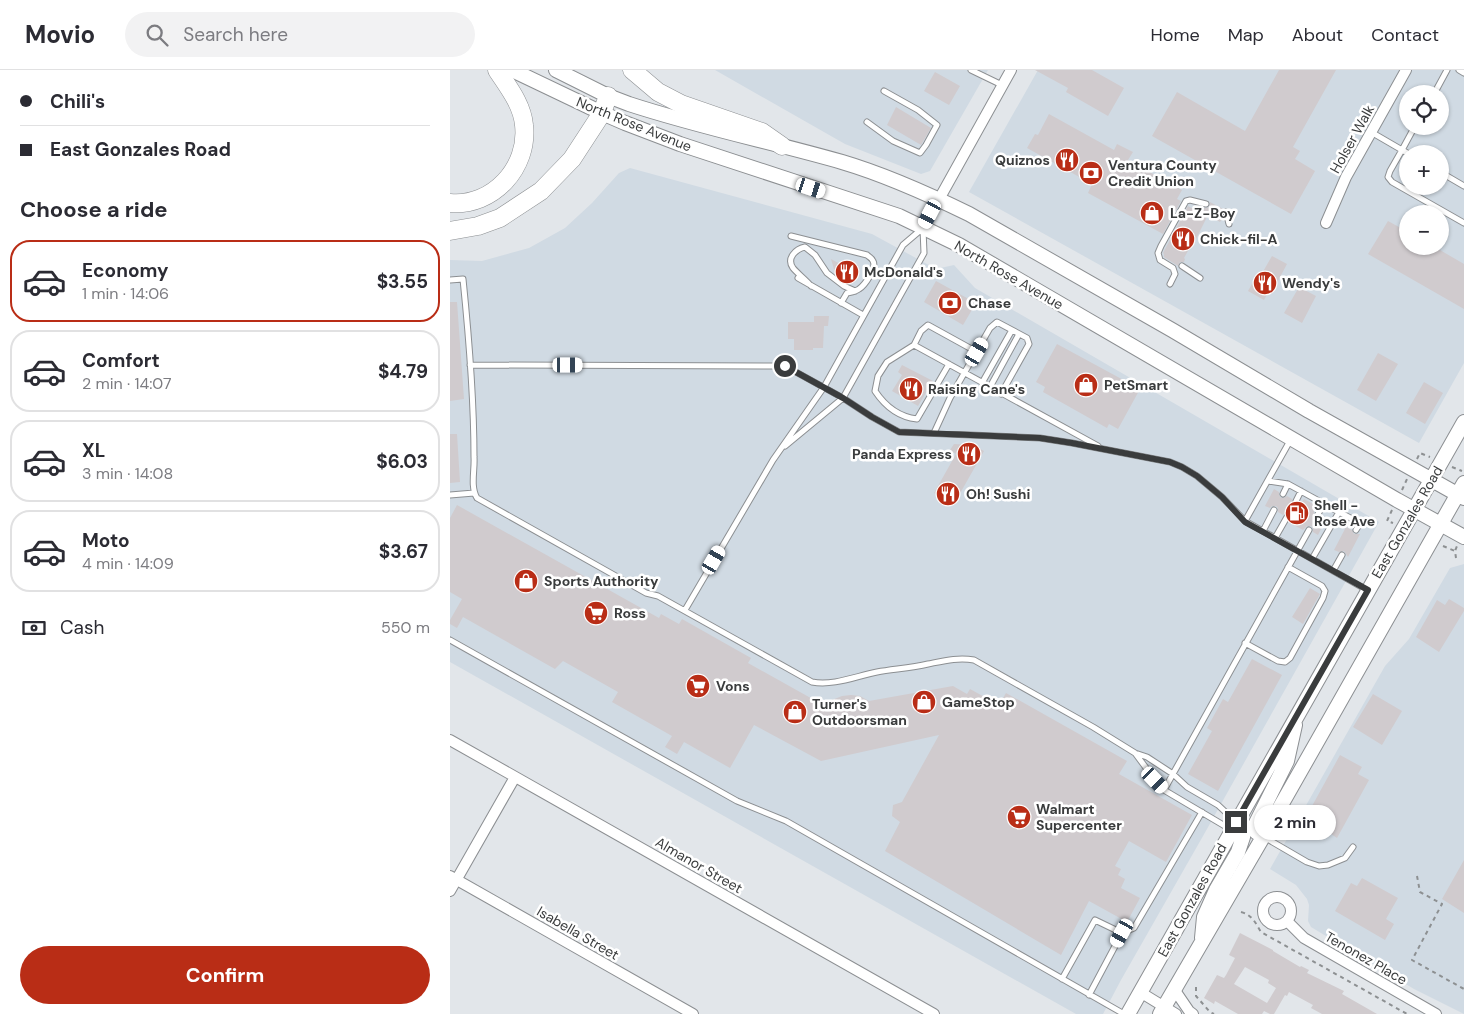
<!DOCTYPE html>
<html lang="en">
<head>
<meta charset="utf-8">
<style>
  :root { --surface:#fff; --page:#f2f2f3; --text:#2b2b33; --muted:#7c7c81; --line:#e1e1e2; --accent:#b92d16 }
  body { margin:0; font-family:"DM Sans",sans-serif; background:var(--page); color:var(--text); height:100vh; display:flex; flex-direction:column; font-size:19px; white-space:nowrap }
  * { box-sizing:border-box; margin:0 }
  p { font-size:16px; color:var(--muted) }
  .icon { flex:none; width:28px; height:28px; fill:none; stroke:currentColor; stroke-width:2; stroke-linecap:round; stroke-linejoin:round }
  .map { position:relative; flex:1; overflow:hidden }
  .drawer { display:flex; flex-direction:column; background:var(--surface); width:450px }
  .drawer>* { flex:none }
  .top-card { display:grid; align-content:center; height:110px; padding:0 20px; background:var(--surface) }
  .tools { position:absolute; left:949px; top:15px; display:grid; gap:10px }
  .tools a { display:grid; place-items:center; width:50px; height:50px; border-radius:50%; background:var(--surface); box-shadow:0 1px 4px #0004; font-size:25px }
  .end { position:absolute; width:22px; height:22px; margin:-11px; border:6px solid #3a3c3d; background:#fff; box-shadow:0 0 0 2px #fff }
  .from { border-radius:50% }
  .bubble { position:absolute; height:35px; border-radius:18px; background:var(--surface); box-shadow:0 1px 4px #0004; font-size:16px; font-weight:700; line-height:35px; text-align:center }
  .car { position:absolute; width:15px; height:30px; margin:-15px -8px; border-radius:6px; box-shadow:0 0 4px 1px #0007; background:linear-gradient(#fff 24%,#345 0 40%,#fff 0 76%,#345 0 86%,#fff 0) }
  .top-card b { display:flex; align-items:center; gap:18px; height:48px; font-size:19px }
  .top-card b+b { border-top:1px solid var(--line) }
  .top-card i { width:12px; height:12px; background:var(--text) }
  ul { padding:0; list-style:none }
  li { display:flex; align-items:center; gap:15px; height:82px; margin:0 10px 8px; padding:0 10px; border:2px solid var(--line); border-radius:20px }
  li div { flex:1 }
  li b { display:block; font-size:19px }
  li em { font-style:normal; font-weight:700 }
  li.selected { border-color:var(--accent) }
  li>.icon { width:45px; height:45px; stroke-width:1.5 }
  h2 { padding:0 20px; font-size:22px; line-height:60px }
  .pay { display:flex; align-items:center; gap:12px; height:55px; padding:0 20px; font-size:19px }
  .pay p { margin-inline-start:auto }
  .button { display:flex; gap:10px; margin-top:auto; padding:10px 20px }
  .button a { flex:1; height:58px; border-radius:30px; background:var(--accent); color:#fff; font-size:20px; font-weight:700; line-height:58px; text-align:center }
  header { display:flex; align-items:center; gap:30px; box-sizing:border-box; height:70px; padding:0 25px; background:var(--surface); border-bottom:1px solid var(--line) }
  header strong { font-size:24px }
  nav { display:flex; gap:28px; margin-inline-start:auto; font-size:18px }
  .search { width:350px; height:45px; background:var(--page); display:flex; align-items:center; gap:12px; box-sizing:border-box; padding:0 18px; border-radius:28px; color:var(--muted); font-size:19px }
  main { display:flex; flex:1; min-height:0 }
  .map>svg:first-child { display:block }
  .built { fill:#d0dae3; fill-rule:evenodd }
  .building { fill:#d0cbce; fill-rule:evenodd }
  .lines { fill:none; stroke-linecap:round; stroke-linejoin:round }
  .service-casing { stroke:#8c8f92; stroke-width:7 }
  .minor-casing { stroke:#8c8f92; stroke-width:12 }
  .secondary-casing { stroke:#8c8f92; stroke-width:16 }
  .motorway-casing { stroke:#8c8f92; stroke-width:19 }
  .path { stroke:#8d9092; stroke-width:2; stroke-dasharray:4 4; stroke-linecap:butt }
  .service { stroke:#fff; stroke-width:5 }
  .minor { stroke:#fff; stroke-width:10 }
  .secondary { stroke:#fff; stroke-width:14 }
  .motorway { stroke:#fff; stroke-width:18 }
  .route { stroke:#3a3c3d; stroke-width:6 }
  .labels { text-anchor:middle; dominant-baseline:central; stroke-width:5; stroke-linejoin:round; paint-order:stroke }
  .street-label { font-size:14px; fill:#3a3c3d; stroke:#fff }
  .poi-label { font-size:14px; font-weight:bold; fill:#3a3c3d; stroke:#fff; text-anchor:start }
</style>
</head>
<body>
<header>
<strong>Movio</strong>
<div class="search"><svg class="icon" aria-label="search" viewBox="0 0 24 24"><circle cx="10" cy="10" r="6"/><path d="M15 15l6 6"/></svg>Search here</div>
<nav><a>Home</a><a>Map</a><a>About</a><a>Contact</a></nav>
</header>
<main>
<section class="drawer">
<div class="top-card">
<b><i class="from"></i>Chili's</b>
<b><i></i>East Gonzales Road</b>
</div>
<h2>Choose a ride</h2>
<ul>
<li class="selected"><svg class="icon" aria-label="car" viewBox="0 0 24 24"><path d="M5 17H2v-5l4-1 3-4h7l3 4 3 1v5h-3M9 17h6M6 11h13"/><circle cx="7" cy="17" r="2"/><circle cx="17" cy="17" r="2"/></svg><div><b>Economy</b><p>1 min · 14:06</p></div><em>$3.55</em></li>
<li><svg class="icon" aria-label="car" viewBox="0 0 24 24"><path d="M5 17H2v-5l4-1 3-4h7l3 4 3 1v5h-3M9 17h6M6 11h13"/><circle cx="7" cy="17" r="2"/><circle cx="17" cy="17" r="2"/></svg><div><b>Comfort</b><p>2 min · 14:07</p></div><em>$4.79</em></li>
<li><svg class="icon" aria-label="car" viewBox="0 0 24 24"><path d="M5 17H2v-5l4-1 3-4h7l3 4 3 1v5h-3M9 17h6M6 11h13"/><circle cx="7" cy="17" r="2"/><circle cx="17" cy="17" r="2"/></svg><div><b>XL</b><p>3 min · 14:08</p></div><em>$6.03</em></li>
<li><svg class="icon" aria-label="car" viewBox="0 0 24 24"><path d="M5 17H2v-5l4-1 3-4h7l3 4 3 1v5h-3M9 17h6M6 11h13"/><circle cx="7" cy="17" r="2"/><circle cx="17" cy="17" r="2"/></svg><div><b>Moto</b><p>4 min · 14:09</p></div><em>$3.67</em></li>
</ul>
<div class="pay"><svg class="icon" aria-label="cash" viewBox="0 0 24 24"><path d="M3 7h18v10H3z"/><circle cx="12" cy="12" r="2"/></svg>Cash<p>550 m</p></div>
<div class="button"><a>Confirm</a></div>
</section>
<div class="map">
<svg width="1014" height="944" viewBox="0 0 1014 944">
  <rect width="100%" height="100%" fill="#e2e6ea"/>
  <path class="built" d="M265 0H538L480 101 471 104 395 74Z
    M588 0H1014V293L969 373 519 122ZM958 24H990V56H958ZM958 84H990V116H958ZM958 144H990V176H958Z
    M180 98 422 164 486 199 504 195 525 218 929 452 757 759 671 910 653 944H626L0 592V190L32 191 79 178 115 158 142 133 169 103Z
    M1014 494V944L964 919 861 857 858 851 859 835 857 829 846 815 820 799 935 596 959 569 1000 498Z"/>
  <path class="building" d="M585 0H642L674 18 658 46 616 22 618 18Z
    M829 0H886L843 77 850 81 845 89 865 101 841 144 702 66 727 22 795 61Z
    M485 2 510 16 499 35 474 21Z
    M446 37 481 58 471 75 437 55Z
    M599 44 664 80 667 74 683 82 678 90 732 120 727 129 731 131 713 164 638 123 642 114 577 78 585 64 588 65Z
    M760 132 773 139 772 143 773 148 770 152 752 142 754 138 759 137Z
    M738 136 757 147 744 173 743 172 734 188 735 189 734 192H730L728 196 714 187V184L713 183Z
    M938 151 958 162V176H983L1014 194V239L918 184Z
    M822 186 837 194 822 222 819 221 814 230 798 221 808 203 811 205Z
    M381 189 392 195 394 192 410 201 402 213 385 203Z
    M486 211 526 233 513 255 474 232Z
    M849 217 866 226 852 253 834 243Z
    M0 232H7L14 329 0 331Z
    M364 246H379L378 256H374L373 278H363V280H344V269H338V252H364Z
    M607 274 690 319 668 359 659 354 657 358 593 322 595 317 586 312Z
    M928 283 948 294 926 331 907 320Z
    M452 295 483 311 468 336 442 321 452 305 448 302Z
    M974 312 993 323 975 354 956 343Z
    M0 364H7L10 412 0 413Z
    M504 374 523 375 534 381 504 434 484 423 506 384 500 380Z
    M824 419 829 422V425L831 428H834L837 426 842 429V433L844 435 851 434 854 429 867 436 864 441V447L868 448 872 446 876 449 868 465 863 462V458L861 456H857L853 460 840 453 842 450 841 446 839 443H835L833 445 828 442V438L826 436H822L820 438 815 436Z
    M7 435 209 548 211 544 229 554 232 549 301 588 298 593 375 636 382 630 392 626 401 625 410 626 419 631 503 616 517 624 520 619 549 635 556 623 677 691 669 704 742 745 716 792 679 771 665 796 671 799 668 805 675 809 671 818 690 828 677 852 639 831 611 885 435 781 450 752 442 746 443 735 452 732 489 665 371 691 304 655 280 698 234 672 227 684 215 677 222 666 162 632 168 622 113 591 105 599 13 547 7 558 0 554V550L12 529 0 522V448Z
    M896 457 902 460 904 464H910L898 487 894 481 889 482 884 480Z
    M860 518 870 524 853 554 842 547Z
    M999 529 1014 538V541L989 582 966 567 987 530 995 535Z
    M802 589 832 605 768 721 738 704 762 661 757 658 773 629 778 632Z
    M923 624 952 641 932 675 903 657Z
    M890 685 912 697 908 704 919 710 887 768 856 747Z
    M1014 790V843L992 829Z
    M912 808 948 828 936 849 944 854 935 870 885 841 901 813 907 816Z
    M790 863 823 880V881L850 897 851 896 859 900 857 903 894 921 892 924 927 944H872L861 938 863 935 839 922 837 926 835 925 824 944H820L814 941 812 944H788L765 931 764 934 754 928 767 905 774 908 776 905 785 888 779 885ZM795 897 819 910 818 913 826 918 817 933 784 914Z"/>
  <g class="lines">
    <g class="service-casing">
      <path id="service" d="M521 0 552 15
        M1009 0 1014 3
        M984 24 997 0
        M417 52 443 71 470 83 476 75 487 55 468 40 434 21
        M921 62 952 80 940 101 938 107 942 112 1014 153
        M959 84 952 80 965 56
        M990 102 1014 116
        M776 142 779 154
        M341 166 417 185C419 187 422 188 423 191 427 198 415 215 409 219 405 222 402 222 397 223L391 233
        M732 196 750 208
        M348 208 413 245
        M0 210 13 209C19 268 24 327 24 387 25 399 20 417 27 428L196 523 208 526 362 612C384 616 406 606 427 602 444 599 461 598 478 594 493 591 508 587 524 590L643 657 685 683 697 687 723 704 737 717 768 735 785 751
        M720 214 725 204 723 198 710 190 708 183 711 176 736 131 740 130 756 134
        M361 216C356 210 348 204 343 198 336 188 346 179 355 177L365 185 377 203 394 216 405 221
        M464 275 648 376
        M499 294 467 349C449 347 435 336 425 321L428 306 437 292 464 275 471 261 478 255 527 282
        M20 295 335 296 393 328 422 347 449 362 590 368 622 373 720 392 732 397 747 406 772 427 795 451 917 520
        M532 313 562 260
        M540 317 569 264
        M484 363 500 328 540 258 547 252 577 268 579 274 551 324
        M335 376 393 328 474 183 473 159
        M818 411 838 414 889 442 862 489
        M833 424 838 414
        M0 425 24 423
        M846 431 851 421
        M889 442 908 452 909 455 906 460
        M868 444 874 434
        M795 451 841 369
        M813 461 824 440
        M825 468 837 447
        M883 501 892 485
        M235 540 323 390 374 317 453 175 473 158
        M0 570 287 731 336 751 674 944
        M795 573 828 591 835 592 840 588 873 528 875 521 872 516 838 497
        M685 683 705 710 714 720 780 759
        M714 720 859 460
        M814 767 857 792 869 796 878 795 895 788 903 777
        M612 909 645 850 672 863
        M639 925 672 863 684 858 752 742"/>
    </g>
    <g class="minor-casing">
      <path id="minor" d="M876 153 896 107 956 0
        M473 158 561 0
        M0 670 484 944
        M0 806 243 944
        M0 821 65 707
        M813 841a14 14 0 1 1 28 0a14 14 0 1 1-28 0Z
        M837 851 854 868 986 944
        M724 919 739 941 743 944
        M690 922 726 944"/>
    </g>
    <g class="secondary-casing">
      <path id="secondary" d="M62 0 152 43 175 53 230 74 449 146 509 175 947 430 1014 467
        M106 0 158 26 179 34C249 57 322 72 392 92 436 105 478 124 519 144L722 260 859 341 1014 428
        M813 767 806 762 805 755 837 691 845 655
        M752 868 754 847 766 820 788 782 793 767 794 760 792 756 786 752
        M678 944 1014 352
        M710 944 813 767 1014 413"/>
    </g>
    <g class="motorway-casing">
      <path id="motorway" d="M182 0 208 22 231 34 312 62 332 76
        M0 133C43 137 79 97 74 55 72 34 58 17 47 0
        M0 161 28 156 50 148 91 121 122 89 152 43 158 26"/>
    </g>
    <path class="path" d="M967 389 970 383 980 387
      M1002 397 1012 401
      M952 420 957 409
      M942 440 937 451 943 453
      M993 476 1005 481
      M1006 488 1005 481 1007 476
      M967 806 970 822 992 834 962 890 1014 919
      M791 842C802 845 805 852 811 862L957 944
      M746 917V926L760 942 764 944"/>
    <use href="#service" class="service"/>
    <use href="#minor" class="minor"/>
    <use href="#secondary" class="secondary"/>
    <use href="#motorway" class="motorway"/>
  </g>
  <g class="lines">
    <path class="route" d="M335 296 393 328 422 347 449 362 590 368 622 373 720 392 732 397 747 406 772 427 795 452 918 520 786 752"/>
  </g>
  <defs>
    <g id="restaurant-disc" transform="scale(1.25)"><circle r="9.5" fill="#b92d16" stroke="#fff"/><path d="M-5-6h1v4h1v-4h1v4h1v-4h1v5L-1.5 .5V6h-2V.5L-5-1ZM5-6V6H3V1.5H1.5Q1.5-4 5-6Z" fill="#fff"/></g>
    <g id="bank-disc" transform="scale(1.25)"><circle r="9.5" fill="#b92d16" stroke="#fff"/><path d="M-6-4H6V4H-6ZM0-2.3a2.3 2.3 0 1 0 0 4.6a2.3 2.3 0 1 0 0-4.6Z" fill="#fff"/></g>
    <g id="shop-disc" transform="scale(1.25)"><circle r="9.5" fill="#b92d16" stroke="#fff"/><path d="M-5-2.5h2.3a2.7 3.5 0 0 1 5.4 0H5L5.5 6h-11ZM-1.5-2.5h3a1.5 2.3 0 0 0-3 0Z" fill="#fff"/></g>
    <g id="fuel-disc" transform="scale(1.25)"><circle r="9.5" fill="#b92d16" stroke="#fff"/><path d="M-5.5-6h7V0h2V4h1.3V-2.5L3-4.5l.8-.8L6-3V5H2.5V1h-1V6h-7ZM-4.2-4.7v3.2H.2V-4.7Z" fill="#fff"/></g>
    <g id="supermarket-disc" transform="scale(1.25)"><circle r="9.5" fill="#b92d16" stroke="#fff"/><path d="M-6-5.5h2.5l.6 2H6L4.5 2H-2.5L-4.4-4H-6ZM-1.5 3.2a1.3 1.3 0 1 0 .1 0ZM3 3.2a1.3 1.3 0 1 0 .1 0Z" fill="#fff"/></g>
  </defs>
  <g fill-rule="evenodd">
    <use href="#restaurant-disc" x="617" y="90"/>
    <use href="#bank-disc" x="641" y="103"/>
    <use href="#shop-disc" x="702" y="143"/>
    <use href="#restaurant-disc" x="733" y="169"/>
    <use href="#restaurant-disc" x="397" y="202"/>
    <use href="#restaurant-disc" x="815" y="213"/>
    <use href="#bank-disc" x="500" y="233"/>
    <use href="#shop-disc" x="636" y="315"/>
    <use href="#restaurant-disc" x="461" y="319"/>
    <use href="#restaurant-disc" x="519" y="384"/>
    <use href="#restaurant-disc" x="498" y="424"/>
    <use href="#fuel-disc" x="847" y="443"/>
    <use href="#shop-disc" x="76" y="511"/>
    <use href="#supermarket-disc" x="146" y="543"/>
    <use href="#supermarket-disc" x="248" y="616"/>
    <use href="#shop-disc" x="474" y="632"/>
    <use href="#shop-disc" x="345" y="642"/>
    <use href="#supermarket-disc" x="569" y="747"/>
  </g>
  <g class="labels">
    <g class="street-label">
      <text transform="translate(184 54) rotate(22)">North Rose Avenue</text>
      <text transform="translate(902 69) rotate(-61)">Holser Walk</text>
      <text transform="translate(559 205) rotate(30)">North Rose Avenue</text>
      <text transform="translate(957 452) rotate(-60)">East Gonzales Road</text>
      <text transform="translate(249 795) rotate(30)">Almanor Street</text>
      <text transform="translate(742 830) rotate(-61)">East Gonzales Road</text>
      <text transform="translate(128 863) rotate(30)">Isabella Street</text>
      <text transform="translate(916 888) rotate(30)">Tenonez Place</text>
    </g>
    <g class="poi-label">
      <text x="600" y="90" text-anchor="end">Quiznos</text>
      <text x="658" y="95">Ventura County<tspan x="658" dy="16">Credit Union</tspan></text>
      <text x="720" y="143">La-Z-Boy</text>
      <text x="750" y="169">Chick-fil-A</text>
      <text x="414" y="202">McDonald's</text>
      <text x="832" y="213">Wendy's</text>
      <text x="518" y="233">Chase</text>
      <text x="654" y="315">PetSmart</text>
      <text x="478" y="319">Raising Cane's</text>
      <text x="502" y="384" text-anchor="end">Panda Express</text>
      <text x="516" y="424">Oh! Sushi</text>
      <text x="864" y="435">Shell -<tspan x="864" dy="16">Rose Ave</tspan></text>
      <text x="94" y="511">Sports Authority</text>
      <text x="164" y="543">Ross</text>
      <text x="266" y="616">Vons</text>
      <text x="492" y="632">GameStop</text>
      <text x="362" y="634">Turner's<tspan x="362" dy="16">Outdoorsman</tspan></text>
      <text x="586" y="739">Walmart<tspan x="586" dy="16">Supercenter</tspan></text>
    </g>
  </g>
</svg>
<div class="tools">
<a><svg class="icon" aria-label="locate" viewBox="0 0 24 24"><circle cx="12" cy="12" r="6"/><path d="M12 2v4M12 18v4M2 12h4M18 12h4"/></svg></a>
<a>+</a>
<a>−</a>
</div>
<i class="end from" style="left:335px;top:296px"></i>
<i class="end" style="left:786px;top:752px"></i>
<div class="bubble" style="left:804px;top:735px;width:82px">2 min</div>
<i class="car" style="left:361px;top:118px;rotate:108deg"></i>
<i class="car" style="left:480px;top:144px;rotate:208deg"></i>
<i class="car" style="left:527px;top:282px;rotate:30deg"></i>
<i class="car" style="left:118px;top:295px;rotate:90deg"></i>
<i class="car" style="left:264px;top:490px;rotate:30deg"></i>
<i class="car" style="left:705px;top:710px;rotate:136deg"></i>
<i class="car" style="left:672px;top:863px;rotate:209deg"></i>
</div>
</main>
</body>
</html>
